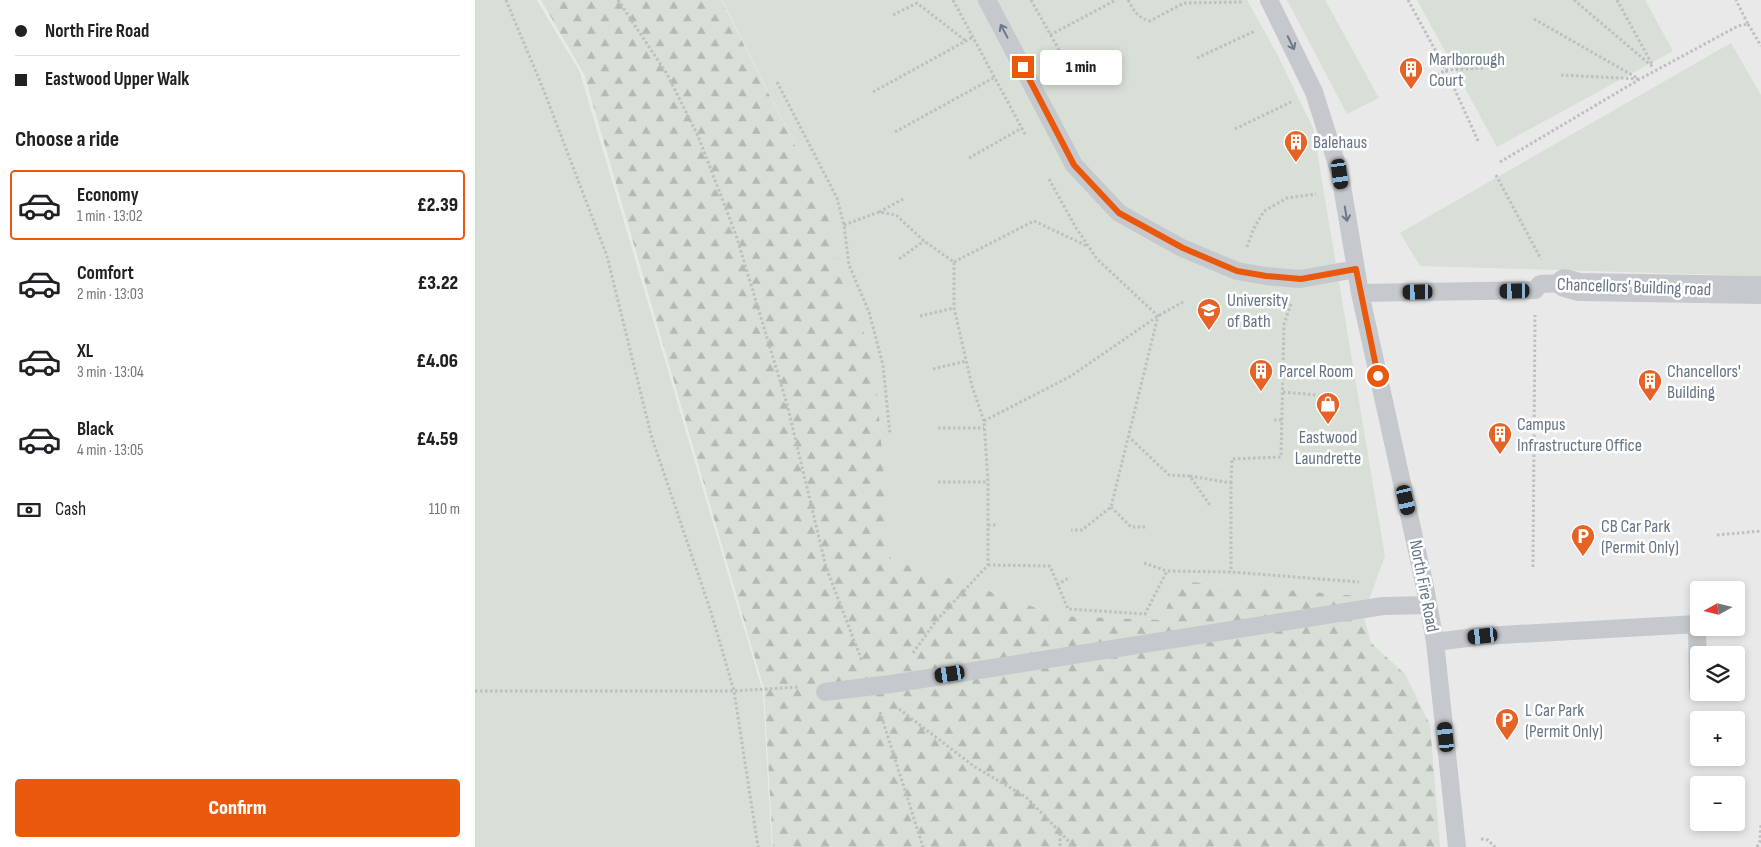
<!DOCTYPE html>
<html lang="en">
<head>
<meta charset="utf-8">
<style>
  :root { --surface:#fff; --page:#f2f2f2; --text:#202124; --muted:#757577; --line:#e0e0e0; --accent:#ea580c }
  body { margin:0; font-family:"Sofia Sans Condensed",sans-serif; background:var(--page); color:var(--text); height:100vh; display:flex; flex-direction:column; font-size:19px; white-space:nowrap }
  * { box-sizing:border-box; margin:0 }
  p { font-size:16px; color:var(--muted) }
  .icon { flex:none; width:28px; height:28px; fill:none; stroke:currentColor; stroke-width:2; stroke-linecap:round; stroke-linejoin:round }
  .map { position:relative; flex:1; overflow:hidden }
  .details { display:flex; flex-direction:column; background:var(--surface); width:475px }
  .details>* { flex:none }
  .guide { display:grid; align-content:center; height:110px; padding:0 15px; background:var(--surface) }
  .needle { width:32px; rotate:262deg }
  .buttons { position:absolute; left:1215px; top:581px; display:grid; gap:10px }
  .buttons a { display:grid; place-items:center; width:55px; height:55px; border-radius:5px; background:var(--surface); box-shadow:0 2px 8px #0003; font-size:25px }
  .end { position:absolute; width:22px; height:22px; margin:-11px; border:6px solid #ea580c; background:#fff; box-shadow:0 0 0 2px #fff }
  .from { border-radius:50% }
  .bubble { position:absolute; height:35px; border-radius:5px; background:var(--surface); box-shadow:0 2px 8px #0003; font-size:16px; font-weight:800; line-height:35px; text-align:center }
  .car { position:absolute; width:15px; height:30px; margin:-15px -8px; border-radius:6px; box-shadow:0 0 4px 1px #0007; background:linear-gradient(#222 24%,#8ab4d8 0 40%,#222 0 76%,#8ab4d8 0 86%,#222 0) }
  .guide b { display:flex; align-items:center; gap:18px; height:48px; font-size:19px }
  .guide b+b { border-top:1px solid var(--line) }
  .guide i { width:12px; height:12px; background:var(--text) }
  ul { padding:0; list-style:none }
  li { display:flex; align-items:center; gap:15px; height:70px; margin:0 10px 8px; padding:0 5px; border:2px solid transparent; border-radius:5px }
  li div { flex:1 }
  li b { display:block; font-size:19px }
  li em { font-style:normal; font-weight:800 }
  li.on { border-color:var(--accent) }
  li>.icon { width:45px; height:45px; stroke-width:1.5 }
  h2 { padding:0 15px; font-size:22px; line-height:60px }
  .pay { display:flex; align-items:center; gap:12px; height:55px; padding:0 15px; font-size:19px }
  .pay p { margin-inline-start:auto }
  .button { display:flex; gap:10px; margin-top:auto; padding:10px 15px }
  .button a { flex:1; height:58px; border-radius:5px; background:var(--accent); color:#fff; font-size:20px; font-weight:800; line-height:58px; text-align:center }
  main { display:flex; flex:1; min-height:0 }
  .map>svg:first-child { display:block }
  .built { fill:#e8e9e8; fill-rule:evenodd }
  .green { fill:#d8dfd6 }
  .forest { fill:url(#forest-firs) }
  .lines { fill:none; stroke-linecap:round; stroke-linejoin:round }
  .path { stroke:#bdbfc2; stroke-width:3; stroke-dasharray:2.5 2.5; stroke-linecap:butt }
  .lane { stroke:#c5c8cc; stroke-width:18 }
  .street { stroke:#c5c8cc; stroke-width:28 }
  .oneway { stroke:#6b798a }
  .route { stroke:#ea580c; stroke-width:6 }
  .labels { text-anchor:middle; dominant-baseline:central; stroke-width:5; stroke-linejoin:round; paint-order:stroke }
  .poi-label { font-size:18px; fill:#667586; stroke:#fff; text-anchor:start }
  .street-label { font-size:18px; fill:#667586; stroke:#fff }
</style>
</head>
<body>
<main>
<section class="details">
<div class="guide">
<b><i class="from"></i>North Fire Road</b>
<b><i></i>Eastwood Upper Walk</b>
</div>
<h2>Choose a ride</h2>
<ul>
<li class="on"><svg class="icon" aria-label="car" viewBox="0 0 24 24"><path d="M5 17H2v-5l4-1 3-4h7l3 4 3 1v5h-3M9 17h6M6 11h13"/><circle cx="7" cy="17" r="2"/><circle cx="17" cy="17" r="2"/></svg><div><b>Economy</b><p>1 min · 13:02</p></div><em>£2.39</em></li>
<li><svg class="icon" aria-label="car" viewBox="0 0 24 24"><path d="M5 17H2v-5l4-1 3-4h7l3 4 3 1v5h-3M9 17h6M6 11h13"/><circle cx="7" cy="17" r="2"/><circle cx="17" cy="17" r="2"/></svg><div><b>Comfort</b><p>2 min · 13:03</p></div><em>£3.22</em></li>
<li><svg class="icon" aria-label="car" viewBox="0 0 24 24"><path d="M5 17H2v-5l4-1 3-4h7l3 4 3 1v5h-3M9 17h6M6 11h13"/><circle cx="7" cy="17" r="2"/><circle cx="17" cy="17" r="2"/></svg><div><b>XL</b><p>3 min · 13:04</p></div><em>£4.06</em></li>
<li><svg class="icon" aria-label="car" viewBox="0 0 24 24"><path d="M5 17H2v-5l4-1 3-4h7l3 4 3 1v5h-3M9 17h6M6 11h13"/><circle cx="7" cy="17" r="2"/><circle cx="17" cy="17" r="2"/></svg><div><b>Black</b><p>4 min · 13:05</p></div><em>£4.59</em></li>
</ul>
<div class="pay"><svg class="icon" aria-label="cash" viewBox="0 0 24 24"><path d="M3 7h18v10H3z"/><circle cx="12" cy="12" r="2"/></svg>Cash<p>110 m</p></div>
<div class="button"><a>Confirm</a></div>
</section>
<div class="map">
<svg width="1286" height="847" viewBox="0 0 1286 847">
  <defs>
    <pattern id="forest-firs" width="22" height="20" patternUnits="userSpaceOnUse" patternTransform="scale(1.25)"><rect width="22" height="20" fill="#d8dfd6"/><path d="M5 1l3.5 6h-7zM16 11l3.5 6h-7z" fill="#b3b9b3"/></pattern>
  </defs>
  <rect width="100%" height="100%" fill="#f7f8f5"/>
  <path class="built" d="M62 0H1286V847H297L288 692 105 72ZM1224 590H1261V628H1224ZM1224 655H1261V692H1224ZM1224 720H1261V758H1224ZM1224 785H1261V822H1224Z"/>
  <path class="green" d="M0 0H62L105 72 288 692 297 847H0Z
    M247 0H772L801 52 838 128 910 556 895 597 705 581 686 620 584 616 494 584 416 560 398 357 362 269 353 210Z
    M812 0H850L904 98 872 114Z
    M942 0H1170L1198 51 1022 147Z
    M1256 43 1286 95V276L945 266 925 233Z"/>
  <path class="forest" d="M66 0H246L353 210 362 269 399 357 416 560 494 584 584 616 686 620 704 581 895 597 889 617 896 643 930 674 955 725 965 847H298L289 689 109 74Z"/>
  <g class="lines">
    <path class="path" d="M31 0 69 91 132 256 176 435 236 612 259 691 283 847
      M143 0 192 74 223 136 261 235 312 404 351 567 387 661
      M478 0 551 136
      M556 0 583 48C586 57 584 61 577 67
      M653 0C659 11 663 18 675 21L709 3 768 2
      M933 0 971 70 1004 143
      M1099 0 1178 67
      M1142 0 1177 64
      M418 15 442 3 491 41
      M1059 19 1164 79
      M1273 24 1286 46
      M575 35 641 0
      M722 58 780 31
      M962 75 971 70 1008 68
      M1086 75 1164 79
      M302 82 362 198 369 225 374 265 394 312 408 365 415 435
      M398 92 498 37
      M760 129 816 102
      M420 132 520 77
      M494 158 547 128
      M1025 162 1165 79 1263 26 1273 24 1261 0
      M1021 175 1066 259
      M574 179 600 226 622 259 683 316 636 507 607 530H596
      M404 212 430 198
      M369 225 404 212 421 215 449 241 479 262V308L497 386 509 421
      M772 247 778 230 789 211 812 198 841 194
      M424 259 449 241
      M479 262 559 221 612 246
      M445 316 479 308
      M458 369 491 361
      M808 392 841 395
      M799 420H807
      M463 428H509
      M653 436 694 475 715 476 736 507
      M715 476 756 483V572
      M463 482H513
      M756 483 757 459 806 457 809 324 816 304
      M636 507 656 527H670
      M513 525H521
      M1242 535 1286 531
      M669 563 692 571
      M513 565 575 566 593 609 670 614 692 571 756 572 884 582
      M1058 567 1060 315
      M582 585 595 577
      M438 653 461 621 513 565V482L509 421 596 376 683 316 708 302
      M0 691H259L324 687
      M424 709 500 767 551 797 585 832V847
      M405 712 448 847
      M585 832 599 847
      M1006 839 1013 840 1020 847
      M1282 847 1285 841 1286 824"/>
    <path class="lane" d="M512 0 599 165 644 213 707 248 762 271 791 276 825 279 881 269
      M794 0 839 92 865 174 885 293 950 587 960 642 982 847
      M885 293 1060 290 1065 284 1090 283
      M960 642 1008 636 1222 624 1223 689
      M350 692 416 684 908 606 953 605"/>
    <path class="street" d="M1090 283 1104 287 1286 290"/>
  </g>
  <defs><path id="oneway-shaft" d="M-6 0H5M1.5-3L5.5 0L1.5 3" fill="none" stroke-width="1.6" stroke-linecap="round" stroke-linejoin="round" transform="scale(1.25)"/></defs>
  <g class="oneway">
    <use href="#oneway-shaft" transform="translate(529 31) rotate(-118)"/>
    <use href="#oneway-shaft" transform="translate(816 43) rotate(64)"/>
    <use href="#oneway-shaft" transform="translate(871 214) rotate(81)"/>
  </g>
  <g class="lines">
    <path class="route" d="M548 67 599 165 644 213 708 248 762 271 791 276 826 279 881 269 903 376"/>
  </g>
  <defs>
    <g id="building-pin" transform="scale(1.25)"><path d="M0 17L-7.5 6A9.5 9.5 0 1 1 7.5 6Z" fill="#e66226" stroke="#fff"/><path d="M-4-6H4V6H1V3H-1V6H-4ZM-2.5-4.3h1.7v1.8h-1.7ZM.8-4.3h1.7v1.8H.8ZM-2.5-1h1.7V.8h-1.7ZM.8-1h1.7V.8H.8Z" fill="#fff"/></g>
    <g id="university-pin" transform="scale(1.25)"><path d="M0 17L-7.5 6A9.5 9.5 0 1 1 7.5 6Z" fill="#e66226" stroke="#fff"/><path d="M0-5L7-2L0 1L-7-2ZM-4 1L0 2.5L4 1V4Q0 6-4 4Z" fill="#fff"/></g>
    <g id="shop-pin" transform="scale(1.25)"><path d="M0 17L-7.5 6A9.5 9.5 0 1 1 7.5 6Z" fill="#e66226" stroke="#fff"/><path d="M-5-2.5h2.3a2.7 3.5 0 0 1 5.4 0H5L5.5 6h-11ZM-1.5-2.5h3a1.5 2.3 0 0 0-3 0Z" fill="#fff"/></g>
    <g id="parking-pin" transform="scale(1.25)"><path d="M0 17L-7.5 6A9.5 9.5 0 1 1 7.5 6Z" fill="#e66226" stroke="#fff"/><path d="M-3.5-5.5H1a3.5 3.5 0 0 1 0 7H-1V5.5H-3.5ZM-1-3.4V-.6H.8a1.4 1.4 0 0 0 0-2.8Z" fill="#fff"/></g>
  </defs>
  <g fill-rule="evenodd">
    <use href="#building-pin" x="936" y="69"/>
    <use href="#building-pin" x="821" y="142"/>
    <use href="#university-pin" x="734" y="310"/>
    <use href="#building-pin" x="786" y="371"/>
    <use href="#building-pin" x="1175" y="381"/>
    <use href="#shop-pin" x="853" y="404"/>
    <use href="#building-pin" x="1025" y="434"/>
    <use href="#parking-pin" x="1108" y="536"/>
    <use href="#parking-pin" x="1032" y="720"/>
  </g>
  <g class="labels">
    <g class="poi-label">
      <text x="954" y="59">Marlborough<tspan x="954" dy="21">Court</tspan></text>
      <text x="838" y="142">Balehaus</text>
      <text x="752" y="300">University<tspan x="752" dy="21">of Bath</tspan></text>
      <text x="804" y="371">Parcel Room</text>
      <text x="1192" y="371">Chancellors'<tspan x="1192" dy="21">Building</tspan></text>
      <text x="1042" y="424">Campus<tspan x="1042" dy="21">Infrastructure Office</tspan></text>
      <text x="853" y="437" text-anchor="middle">Eastwood<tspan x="853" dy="21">Laundrette</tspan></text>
      <text x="1126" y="526">CB Car Park<tspan x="1126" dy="21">(Permit Only)</tspan></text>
      <text x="1050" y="710">L Car Park<tspan x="1050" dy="21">(Permit Only)</tspan></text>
    </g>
    <g class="street-label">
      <text transform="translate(1159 287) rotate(2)">Chancellors' Building road</text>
      <text transform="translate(949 586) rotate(79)">North Fire Road</text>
    </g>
  </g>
</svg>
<div class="buttons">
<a><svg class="needle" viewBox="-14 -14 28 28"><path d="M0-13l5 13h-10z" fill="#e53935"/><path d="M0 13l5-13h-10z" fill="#757577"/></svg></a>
<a><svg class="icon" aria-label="layers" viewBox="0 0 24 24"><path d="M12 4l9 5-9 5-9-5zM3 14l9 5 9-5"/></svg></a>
<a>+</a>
<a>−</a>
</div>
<i class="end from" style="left:903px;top:376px"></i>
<i class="end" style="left:548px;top:67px"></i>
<div class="bubble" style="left:565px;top:50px;width:82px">1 min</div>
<i class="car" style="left:865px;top:174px;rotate:172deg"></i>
<i class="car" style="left:1040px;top:291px;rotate:269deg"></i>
<i class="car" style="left:943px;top:292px;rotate:269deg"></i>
<i class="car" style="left:931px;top:500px;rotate:167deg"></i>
<i class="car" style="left:1008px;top:636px;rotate:264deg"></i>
<i class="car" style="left:475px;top:674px;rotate:261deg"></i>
<i class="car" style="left:971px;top:737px;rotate:354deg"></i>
</div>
</main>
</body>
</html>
